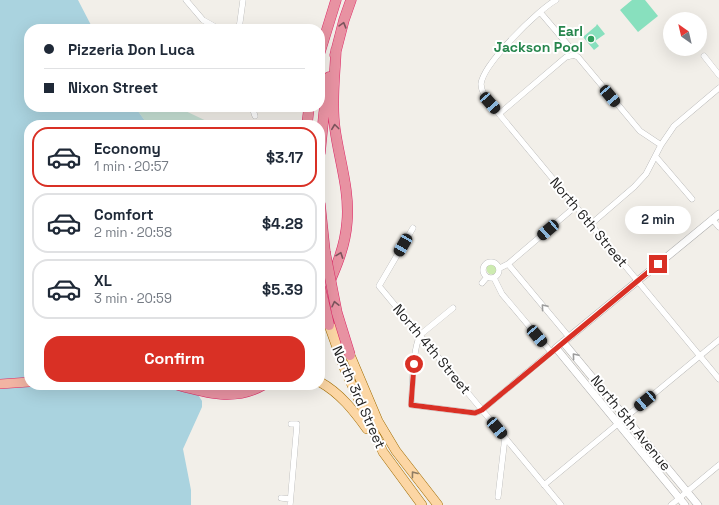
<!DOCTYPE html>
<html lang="en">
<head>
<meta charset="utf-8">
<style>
  :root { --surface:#fff; --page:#f2f2f3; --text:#1f2937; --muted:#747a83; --line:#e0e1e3; --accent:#d93025 }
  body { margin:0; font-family:"Space Grotesk",sans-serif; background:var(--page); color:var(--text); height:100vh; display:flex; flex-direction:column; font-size:15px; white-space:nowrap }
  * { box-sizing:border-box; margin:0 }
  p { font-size:13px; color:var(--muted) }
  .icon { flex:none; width:22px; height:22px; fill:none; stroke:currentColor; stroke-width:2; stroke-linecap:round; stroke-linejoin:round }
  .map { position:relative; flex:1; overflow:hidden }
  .sheet { position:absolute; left:24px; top:120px; width:301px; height:270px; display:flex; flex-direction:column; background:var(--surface); border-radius:16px; box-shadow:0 4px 16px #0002 }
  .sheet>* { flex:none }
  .hud { position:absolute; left:24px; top:24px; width:301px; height:88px; border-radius:16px; box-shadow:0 4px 16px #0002; display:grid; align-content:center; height:88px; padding:0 20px; background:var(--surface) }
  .needle { width:26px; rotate:326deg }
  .fabs { position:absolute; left:663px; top:12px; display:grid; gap:8px }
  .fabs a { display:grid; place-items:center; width:44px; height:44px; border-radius:50%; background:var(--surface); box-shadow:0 4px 16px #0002; font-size:20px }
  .end { position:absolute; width:18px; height:18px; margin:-9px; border:5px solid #d93025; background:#fff; box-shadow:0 0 0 2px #fff }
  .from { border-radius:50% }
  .bubble { position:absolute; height:28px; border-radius:14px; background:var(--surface); box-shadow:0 4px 16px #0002; font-size:13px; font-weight:600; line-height:28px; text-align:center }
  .car { position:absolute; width:12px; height:24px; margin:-12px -6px; border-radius:5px; box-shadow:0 0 3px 1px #0007; background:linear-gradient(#222 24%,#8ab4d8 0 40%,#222 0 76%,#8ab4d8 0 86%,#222 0) }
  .hud b { display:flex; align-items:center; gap:14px; height:38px; font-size:15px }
  .hud b+b { border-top:1px solid var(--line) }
  .hud i { width:10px; height:10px; background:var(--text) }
  ul { padding:7px 0 0; list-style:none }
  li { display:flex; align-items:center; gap:12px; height:60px; margin:0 8px 6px; padding:0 12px; border:2px solid var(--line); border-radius:16px }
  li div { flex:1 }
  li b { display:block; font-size:15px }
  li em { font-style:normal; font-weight:600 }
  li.selected { border-color:var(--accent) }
  li>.icon { width:36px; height:36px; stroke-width:1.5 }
  .button { display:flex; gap:8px; margin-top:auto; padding:8px 20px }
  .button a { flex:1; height:46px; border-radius:16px; background:var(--accent); color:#fff; font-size:16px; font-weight:600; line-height:46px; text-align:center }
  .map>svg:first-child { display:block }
  .grass { fill:#cdebb0 }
  .wetland { fill:#c6e0d4 }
  .pitch { fill:#88e0be }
  .water { fill:#aad3df }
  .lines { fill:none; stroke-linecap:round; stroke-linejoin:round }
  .minor-casing { stroke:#a9a9a9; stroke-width:6 }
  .tertiary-casing { stroke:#a9a9a9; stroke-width:8 }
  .primary-casing { stroke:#a06b00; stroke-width:10 }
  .trunk-casing { stroke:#dc2a67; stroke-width:10 }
  .motorway-casing { stroke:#dc2a67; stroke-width:11 }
  .minor { stroke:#fff; stroke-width:5.5 }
  .tertiary { stroke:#fff; stroke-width:7 }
  .primary { stroke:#fcd6a4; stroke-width:9 }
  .trunk { stroke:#f2b4a3; stroke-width:9 }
  .motorway { stroke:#e892a2; stroke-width:10 }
  .motorway-bridge-casing { stroke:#dc2a67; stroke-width:11; stroke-linecap:butt }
  .motorway-bridge { stroke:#e892a2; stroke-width:10 }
  .oneway { stroke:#7b545c }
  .oneway2 { stroke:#9c9c9c }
  .oneway3 { stroke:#8f7c63 }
  .route { stroke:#d93025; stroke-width:5 }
  .leisure-dot { fill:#2e9e5b; stroke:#fff; stroke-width:1.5 }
  .labels { text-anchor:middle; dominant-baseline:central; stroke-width:4; stroke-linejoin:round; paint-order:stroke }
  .leisure-label { font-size:14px; font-weight:bold; fill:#27864d; stroke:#fff; text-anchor:end }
  .street-label { font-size:14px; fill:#222; stroke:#fff }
</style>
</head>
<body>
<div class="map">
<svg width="719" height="505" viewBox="0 0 719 505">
  <rect width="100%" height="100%" fill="#f2efe9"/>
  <path class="grass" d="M486.5 269a5.5 5.5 0 1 1 11 0a5.5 5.5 0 1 1-11 0Z"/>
  <path class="wetland" d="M135 107H177L215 125H148Z"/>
  <path class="pitch" d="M632 0H645L658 16 638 32 620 10Z
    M597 24 605 34 595 41 599 46 594 50 583 37 596 26Z"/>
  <path class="water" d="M0 0H78L93 29H29V107H135L148 125H29V385H192L202 401V407L183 449 191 490V505H0Z"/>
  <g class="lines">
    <g class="minor-casing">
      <path id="minor" d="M186 0 203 20 219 29
        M556 0C538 10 483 64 481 84 481 91 486 98 490 103L719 379
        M540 12 568 45
        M239 29 243 0
        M704 56 719 75
        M252 107 255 116
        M499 114 566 57 574 55 578 57 640 131 661 145
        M656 157 692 199
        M712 219 719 227
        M591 224 634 187 646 174 661 145 674 126 719 88
        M413 228 379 286 561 505
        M483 270a8 8 0 1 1 16 0a8 8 0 1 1-16 0Z
        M508 264 569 337
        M500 268 508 264 576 206
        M494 278 502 294 551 352
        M482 283 487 277
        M453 308 420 335C412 353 413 384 411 405L475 413 482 410 556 348
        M544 485 719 340
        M498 497 505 437
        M281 498 290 499
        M290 505 297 424H291
        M671 505 719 465"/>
    </g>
    <g class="tertiary-casing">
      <path id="tertiary" d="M563 342 698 505
        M685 505 556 348 719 214"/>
    </g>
    <g class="primary-casing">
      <path id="primary" d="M329 325 335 329 350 355 378 421 396 451 438 505
        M330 328 345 370 383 452 422 505
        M320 382C340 393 354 411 367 429"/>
    </g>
    <g class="trunk-casing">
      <path id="trunk" d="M0 384 29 382"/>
    </g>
    <g class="motorway-casing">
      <path id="motorway" d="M320 52 336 0
        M335 55 344 20 351 0
        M307 125 309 107
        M320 153 324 113 329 77
        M320 204 325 252
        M321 302C332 276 345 251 347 222 350 191 339 159 335 129 331 103 335 76 336 50
        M178 385C206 393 236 401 263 385"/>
    </g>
    <use href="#minor" class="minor"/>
    <use href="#tertiary" class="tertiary"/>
    <use href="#primary" class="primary"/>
    <use href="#trunk" class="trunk"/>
    <use href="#motorway" class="motorway"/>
    <g class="motorway-bridge-casing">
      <path id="motorway-bridge" d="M325 252 337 313 350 355
        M320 287 329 325"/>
    </g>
    <use href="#motorway-bridge" class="motorway-bridge"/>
  </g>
  <defs><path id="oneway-chevron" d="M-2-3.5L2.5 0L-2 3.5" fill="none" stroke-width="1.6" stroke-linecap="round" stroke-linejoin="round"/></defs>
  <g class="oneway">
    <use href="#oneway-chevron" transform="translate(343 25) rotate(-74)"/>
    <use href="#oneway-chevron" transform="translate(335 127) rotate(-97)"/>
    <use href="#oneway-chevron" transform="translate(340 255) rotate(-70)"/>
    <use href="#oneway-chevron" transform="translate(335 304) rotate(-103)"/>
  </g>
  <g class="oneway2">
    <use href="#oneway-chevron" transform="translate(544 307) rotate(-130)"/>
    <use href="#oneway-chevron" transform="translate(575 356) rotate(-130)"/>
  </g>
  <use class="oneway3" href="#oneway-chevron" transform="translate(414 474) rotate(-127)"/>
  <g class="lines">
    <path class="route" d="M414 364 411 405 475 413 482 410 658 264"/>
  </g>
  <circle class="leisure-dot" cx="591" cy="39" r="4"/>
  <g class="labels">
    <g class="leisure-label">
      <text x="583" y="31">Earl<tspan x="583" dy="16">Jackson Pool</tspan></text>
    </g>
    <g class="street-label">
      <text transform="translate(589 222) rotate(50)">North 6th Street</text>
      <text transform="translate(432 349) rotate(50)">North 4th Street</text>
      <text transform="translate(359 397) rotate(66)">North 3rd Street</text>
      <text transform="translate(631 423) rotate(51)">North 5th Avenue</text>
    </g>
  </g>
</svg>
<div class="fabs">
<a><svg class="needle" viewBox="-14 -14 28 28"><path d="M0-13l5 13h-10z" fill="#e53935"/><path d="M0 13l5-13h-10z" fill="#747a83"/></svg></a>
</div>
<i class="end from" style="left:414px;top:364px"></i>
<i class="end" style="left:658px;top:264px"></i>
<div class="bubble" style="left:625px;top:206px;width:66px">2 min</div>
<i class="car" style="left:610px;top:96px;rotate:140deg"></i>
<i class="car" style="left:490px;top:103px;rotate:139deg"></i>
<i class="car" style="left:548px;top:230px;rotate:229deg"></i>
<i class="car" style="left:403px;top:245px;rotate:210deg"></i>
<i class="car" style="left:537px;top:336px;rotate:140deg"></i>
<i class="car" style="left:645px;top:401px;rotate:230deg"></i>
<i class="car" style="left:497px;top:428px;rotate:140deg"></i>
<div class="hud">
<b><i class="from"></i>Pizzeria Don Luca</b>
<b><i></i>Nixon Street</b>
</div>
<section class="sheet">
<ul>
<li class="selected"><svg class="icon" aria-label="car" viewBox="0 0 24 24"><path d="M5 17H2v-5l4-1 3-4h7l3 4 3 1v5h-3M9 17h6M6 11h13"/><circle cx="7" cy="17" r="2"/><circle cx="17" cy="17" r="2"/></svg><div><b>Economy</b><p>1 min · 20:57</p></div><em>$3.17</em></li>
<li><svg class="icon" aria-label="car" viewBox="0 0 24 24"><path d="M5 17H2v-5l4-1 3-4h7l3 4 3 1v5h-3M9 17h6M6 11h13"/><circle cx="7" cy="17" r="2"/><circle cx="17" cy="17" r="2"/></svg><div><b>Comfort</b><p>2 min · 20:58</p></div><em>$4.28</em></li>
<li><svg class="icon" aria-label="car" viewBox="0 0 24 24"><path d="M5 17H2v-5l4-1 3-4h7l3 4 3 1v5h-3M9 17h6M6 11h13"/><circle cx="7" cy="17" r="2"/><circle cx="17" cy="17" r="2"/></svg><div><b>XL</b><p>3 min · 20:59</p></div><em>$5.39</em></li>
</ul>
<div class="button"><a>Confirm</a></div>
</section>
</div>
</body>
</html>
